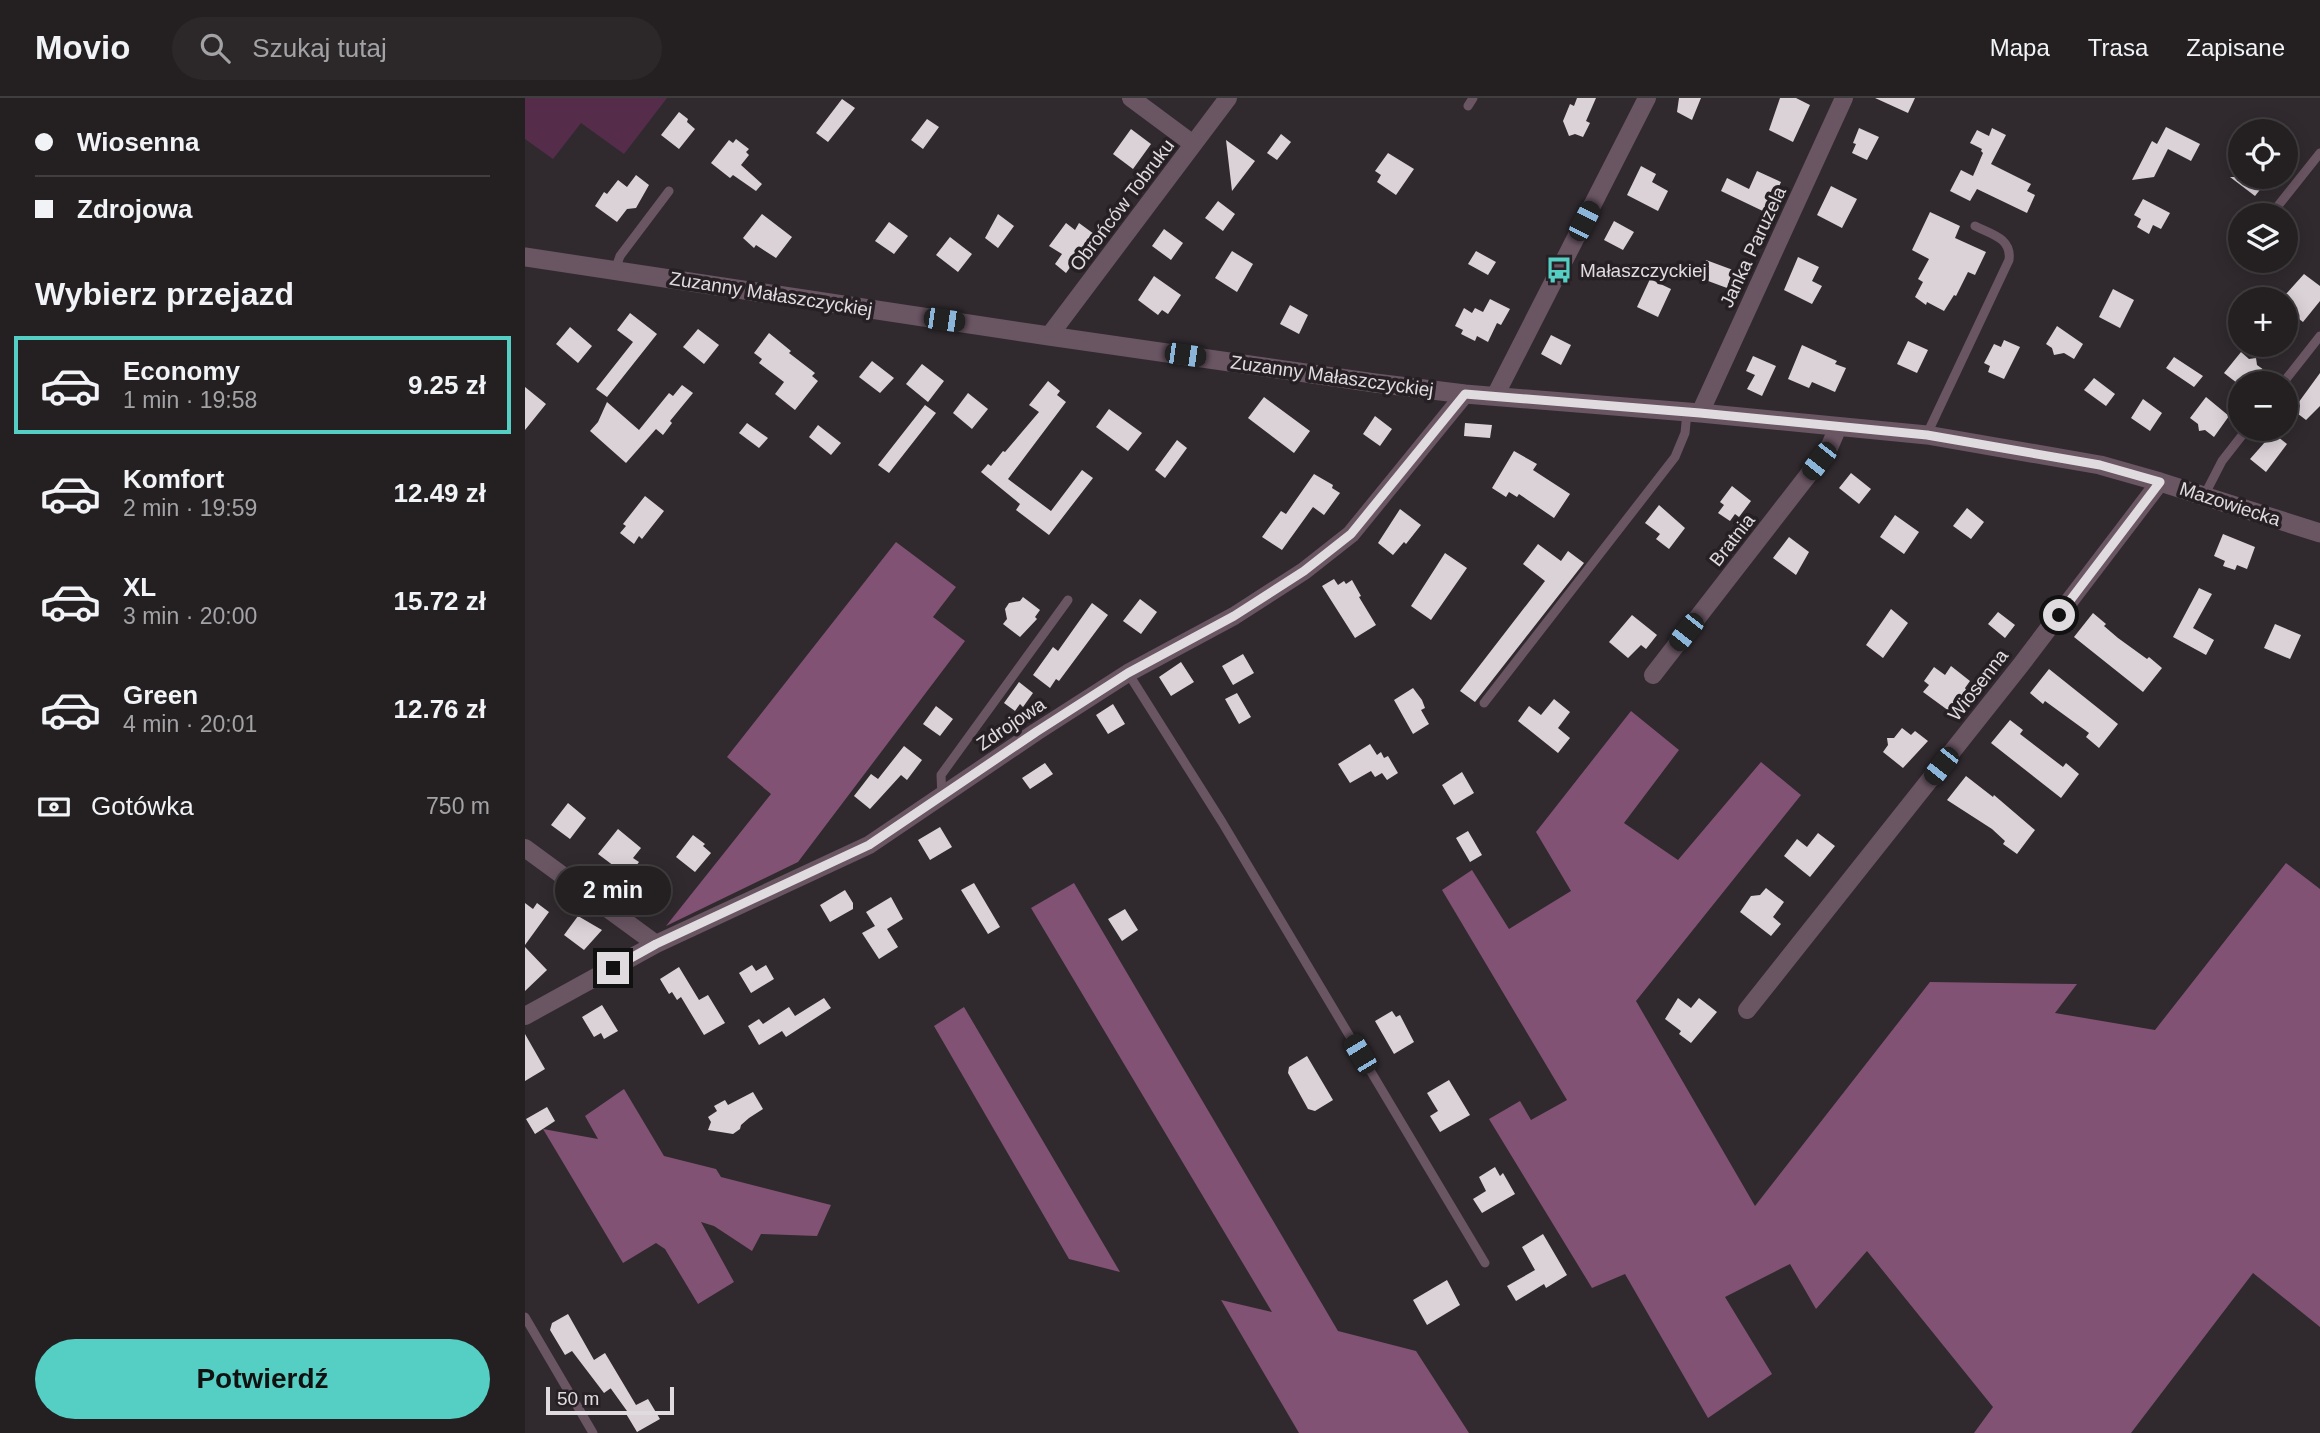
<!DOCTYPE html>
<html lang="pl">
<head>
<meta charset="utf-8">
<style>
  :root { --surface:#242022; --page:#2c282a; --text:#f1f3f6; --muted:#a3a3a5; --line:#413e40; --accent:#55cec4 }
  body { margin:0; font-family:Arial,sans-serif; background:var(--page); color:var(--text); height:100vh; display:flex; flex-direction:column; font-size:26px; white-space:nowrap }
  * { box-sizing:border-box; margin:0 }
  p { font-size:23px; color:var(--muted) }
  .icon { flex:none; width:38px; height:38px; fill:none; stroke:currentColor; stroke-width:2; stroke-linecap:round; stroke-linejoin:round }
  .map { position:relative; flex:1; overflow:hidden }
  .details { display:flex; flex-direction:column; background:var(--surface); width:525px }
  .details>* { flex:none }
  .banner { display:grid; align-content:center; height:154px; padding:0 35px; background:var(--surface) }
  .fabs { position:absolute; left:1703px; top:21px; display:grid; gap:14px }
  .fabs a { display:grid; place-items:center; width:70px; height:70px; border-radius:50%; background:var(--surface); box-shadow:0 4px 18px #0003,0 0 0 2px var(--line); font-size:35px }
  .scale { position:absolute; left:21px; bottom:18px; width:128px; box-sizing:border-box; padding-left:7px; border:4px solid #e0dbde; border-top:0; font-size:19px; line-height:24px; white-space:nowrap; color:#e0dbde; -webkit-text-stroke:5px #262024; paint-order:stroke }
  .end { position:absolute; width:32px; height:32px; margin:-16px; border:9px solid #e0dbde; background:#111; box-shadow:0 0 0 4px #111 }
  .from { border-radius:50% }
  .bubble { position:absolute; height:49px; border-radius:24px; background:var(--surface); box-shadow:0 4px 18px #0003,0 0 0 2px var(--line); font-size:23px; font-weight:600; line-height:49px; text-align:center }
  .car { position:absolute; width:21px; height:42px; margin:-21px -10px; border-radius:9px; box-shadow:0 0 5px 2px #0007; background:linear-gradient(#222 24%,#8ab4d8 0 40%,#222 0 76%,#8ab4d8 0 86%,#222 0) }
  .banner b { display:flex; align-items:center; gap:24px; height:66px; font-size:26px }
  .banner b+b { border-top:2px solid var(--line) }
  .banner i { width:18px; height:18px; background:var(--text) }
  ul { padding:0; list-style:none }
  li { display:flex; align-items:center; gap:21px; height:98px; margin:0 14px 10px; padding:0 21px; border:4px solid transparent; border-radius:0px }
  li div { flex:1 }
  li b { display:block; font-size:26px }
  li em { font-style:normal; font-weight:600 }
  li.on { border-color:var(--accent) }
  li>.icon { width:63px; height:63px; stroke-width:1.5 }
  h2 { padding:0 35px; font-size:32px; line-height:84px }
  .pay { display:flex; align-items:center; gap:18px; height:77px; padding:0 35px; font-size:26px }
  .pay p { margin-inline-start:auto }
  .button { display:flex; gap:14px; margin-top:auto; padding:14px 35px }
  .button a { flex:1; height:80px; border-radius:42px; background:var(--accent); color:#111; font-size:28px; font-weight:600; line-height:80px; text-align:center }
  header { display:flex; align-items:center; gap:42px; box-sizing:border-box; height:98px; padding:0 35px; background:var(--surface); border-bottom:2px solid var(--line) }
  header strong { font-size:33px }
  nav { display:flex; gap:38px; margin-inline-start:auto; font-size:24px }
  .search { width:490px; height:63px; background:var(--page); display:flex; align-items:center; gap:18px; box-sizing:border-box; padding:0 24px; border-radius:38px; color:var(--muted); font-size:26px }
  main { display:flex; flex:1; min-height:0 }
  .map>svg:first-child { display:block }
  .green { fill:#552c4a }
  .forest { fill:#815273 }
  .building { fill:#dbd2d8 }
  .lines { fill:none; stroke-linecap:round; stroke-linejoin:round }
  .service { stroke:#6a5563; stroke-width:9 }
  .minor { stroke:#6a5563; stroke-width:18 }
  .tertiary { stroke:#6a5563; stroke-width:19 }
  .route { stroke:#e0dbde; stroke-width:9 }
  .labels { text-anchor:middle; dominant-baseline:central; stroke-width:7; stroke-linejoin:round; paint-order:stroke }
  .street-label { font-size:19px; fill:#e0dbde; stroke:#262024 }
  .poi-label { font-size:19px; fill:#e0dbde; stroke:#262024; text-anchor:start }
</style>
</head>
<body>
<header>
<strong>Movio</strong>
<div class="search"><svg class="icon" aria-label="search" viewBox="0 0 24 24"><circle cx="10" cy="10" r="6"/><path d="M15 15l6 6"/></svg>Szukaj tutaj</div>
<nav><a>Mapa</a><a>Trasa</a><a>Zapisane</a></nav>
</header>
<main>
<section class="details">
<div class="banner">
<b><i class="from"></i>Wiosenna</b>
<b><i></i>Zdrojowa</b>
</div>
<h2>Wybierz przejazd</h2>
<ul>
<li class="on"><svg class="icon" aria-label="car" viewBox="0 0 24 24"><path d="M5 17H2v-5l4-1 3-4h7l3 4 3 1v5h-3M9 17h6M6 11h13"/><circle cx="7" cy="17" r="2"/><circle cx="17" cy="17" r="2"/></svg><div><b>Economy</b><p>1 min · 19:58</p></div><em>9.25 zł</em></li>
<li><svg class="icon" aria-label="car" viewBox="0 0 24 24"><path d="M5 17H2v-5l4-1 3-4h7l3 4 3 1v5h-3M9 17h6M6 11h13"/><circle cx="7" cy="17" r="2"/><circle cx="17" cy="17" r="2"/></svg><div><b>Komfort</b><p>2 min · 19:59</p></div><em>12.49 zł</em></li>
<li><svg class="icon" aria-label="car" viewBox="0 0 24 24"><path d="M5 17H2v-5l4-1 3-4h7l3 4 3 1v5h-3M9 17h6M6 11h13"/><circle cx="7" cy="17" r="2"/><circle cx="17" cy="17" r="2"/></svg><div><b>XL</b><p>3 min · 20:00</p></div><em>15.72 zł</em></li>
<li><svg class="icon" aria-label="car" viewBox="0 0 24 24"><path d="M5 17H2v-5l4-1 3-4h7l3 4 3 1v5h-3M9 17h6M6 11h13"/><circle cx="7" cy="17" r="2"/><circle cx="17" cy="17" r="2"/></svg><div><b>Green</b><p>4 min · 20:01</p></div><em>12.76 zł</em></li>
</ul>
<div class="pay"><svg class="icon" aria-label="cash" viewBox="0 0 24 24"><path d="M3 7h18v10H3z"/><circle cx="12" cy="12" r="2"/></svg>Gotówka<p>750 m</p></div>
<div class="button"><a>Potwierdź</a></div>
</section>
<div class="map">
<svg width="1795" height="1335" viewBox="0 0 1795 1335">
  <rect width="100%" height="100%" fill="#302a2e"/>
  <path class="green" d="M0 0H142L99 56 56 25 28 61 0 41Z"/>
  <path class="forest" d="M371 444 431 489 408 519 440 543 273 764 141 828 246 696 202 659Z
    M1106 613 1154 652 1099 725 1153 762 1236 664 1276 697 1111 903 1230 1108 1405 884 1552 886 1530 915 1630 932 1761 765 1795 791V1229L1728 1175 1606 1335H1449L1468 1309 1342 1153 1291 1211 1265 1166 1200 1199 1247 1276 1183 1320 1100 1176 1067 1190 964 1021 995 1003 1006 1022 1042 1002 917 792 947 772 984 831 1046 793 1011 734Z
    M549 785 813 1233 891 1253 944 1335H774L696 1202 747 1214 506 810Z
    M439 909 595 1174 544 1161 409 928Z
    M99 991 139 1058 191 1071 196 1079 306 1107 292 1138 236 1136 227 1153 189 1128 176 1124 209 1184 173 1206 140 1151 131 1145 98 1165 18 1031 73 1041 60 1018Z"/>
  <path class="building" d="M1052 0H1071L1061 23 1065 25 1058 39 1050 36 1044 38 1038 23 1045 6 1049 8Z
    M1154 0H1176L1167 22 1152 14Z
    M1255 0H1271L1285 7 1268 44 1244 32Z
    M1350 0H1390L1383 15Z
    M317 1 330 10 303 44 291 35Z
    M154 14 163 21 162 24 170 31 154 51 136 37Z
    M402 21 414 29 398 51 386 42Z
    M1641 29 1675 46 1666 63 1643 51 1629 79 1607 82 1627 43 1632 46Z
    M1334 30 1354 39 1342 62 1327 55 1331 46 1328 45Z
    M1467 30 1481 37 1466 66 1506 86 1502 93 1510 97 1502 115 1452 91 1445 103 1425 93 1436 72 1448 78 1458 55 1456 53 1457 51 1445 45 1452 32 1464 38Z
    M606 31 626 46 608 71 588 56Z
    M756 36 766 44 752 62 742 55Z
    M211 41 224 51 221 54 224 57 216 67 237 86 231 93 208 77 205 80 186 65 204 42 208 45Z
    M701 42 730 63 707 93Z
    M863 55 889 71 871 97 852 84 856 77 850 73Z
    M1116 68 1131 76 1127 84 1143 93 1133 113 1102 97Z
    M1232 73 1256 84 1242 115 1196 93 1202 80 1224 91Z
    M111 77 124 87 111 110 102 111 92 124 70 108 79 94 82 96 93 82 102 89Z
    M1705 79H1745L1730 98Z
    M1306 88 1332 101 1317 130 1292 117Z
    M1618 101 1645 115 1636 131 1628 127 1624 136 1612 129 1616 121 1609 117Z
    M693 103 710 116 698 133 680 120Z
    M1405 114 1435 128 1430 140 1461 154 1450 177 1443 174 1431 198 1429 197 1419 213 1402 204 1401 207 1390 199 1398 184 1393 181 1404 161 1387 152Z
    M237 116 267 139 251 160 231 147 229 150 218 140Z
    M473 116 489 128 473 150 460 140Z
    M1089 123 1109 134 1098 152 1079 142Z
    M364 124 383 138 369 156 350 143Z
    M541 125 550 132 554 125 569 136 541 175 530 166 537 156 524 148Z
    M639 131 658 145 646 162 627 148Z
    M425 139 447 156 433 174 411 157Z
    M707 153 728 166 712 194 690 180Z
    M951 153 971 164 963 177 943 166Z
    M1273 159 1294 169 1287 183 1297 188 1287 206 1259 192Z
    M1181 162 1208 172 1202 190 1175 180Z
    M1779 176 1795 188V203L1778 224 1770 218H1763L1760 197Z
    M629 178 656 197 643 216 637 212 633 217 613 202Z
    M1125 181 1146 191 1133 219 1112 209Z
    M1588 191 1609 202 1595 230 1574 219Z
    M965 201 985 211 976 227 972 225 963 244 952 238 950 243 936 236 938 232 930 228 939 210 947 215 950 210 958 214Z
    M765 207 783 217 774 236 755 226Z
    M105 215 132 236 82 299 71 291 108 244 92 232Z
    M1532 228 1558 246 1549 261 1539 255 1529 257 1527 250 1521 246Z
    M45 229 67 248 53 265 31 246Z
    M173 231 194 247 179 266 158 249Z
    M244 235 266 253 264 255 290 275 287 278 293 283 270 312 250 296 259 284 234 265 237 261 229 255Z
    M1026 237 1046 247 1036 267 1016 256Z
    M1479 242 1495 249 1479 281 1463 274 1465 268 1459 265 1469 246 1476 249Z
    M1383 243 1403 252 1392 275 1372 266Z
    M1277 247 1312 263 1310 266 1321 270 1310 294 1287 284 1284 290 1263 281Z
    M1716 254 1724 261 1731 260 1732 267 1739 272 1729 285H1712L1699 275Z
    M1228 258 1251 268 1237 298 1222 291 1230 277 1221 273Z
    M1649 259 1678 278 1669 289 1641 270Z
    M347 263 369 280 355 295 334 279Z
    M397 266 419 283 403 304 381 286Z
    M1795 275V308L1781 322 1768 312Z
    M1569 280 1590 296 1581 308 1559 292Z
    M523 283 535 293 532 297 541 304 483 381 526 413 557 372 568 380 524 437 491 412 495 406 456 374 463 366 466 368 478 353 480 354 514 314 504 307Z
    M157 287 168 295 145 323 147 325 138 337 131 331 101 365 65 333 73 324 82 304 114 332 144 295 148 298Z
    M0 289 21 306 0 332Z
    M443 295 463 311 447 331 428 315Z
    M739 299 785 333 769 355 723 320Z
    M1681 299 1704 318 1689 339 1680 332 1674 333 1673 326 1665 320Z
    M1618 301 1637 315 1625 333 1606 320Z
    M400 307 411 315 364 375 353 367Z
    M584 311 617 335 603 353 571 329Z
    M850 318 867 331 855 348 838 336Z
    M222 325 243 340 234 350 214 335Z
    M940 325 967 327 965 340 939 338Z
    M293 327 316 345 306 357 284 339Z
    M1748 335 1762 346 1741 374 1725 361Z
    M652 342 662 350 640 380 630 372Z
    M989 353 1012 366 1008 372 1045 396 1029 420 994 396 992 399 984 394 981 399 967 390Z
    M1326 375 1346 391 1334 406 1314 390Z
    M789 376 808 387 807 390 815 395 799 417 788 409 757 452 737 439 756 413 761 416Z
    M1207 388 1226 403 1214 419 1210 416 1205 423 1193 415 1199 407 1195 404Z
    M120 398 139 413 117 441 114 438 109 446 95 435 101 428 98 426Z
    M1134 407 1160 430 1144 451 1131 441 1135 436 1120 425Z
    M1442 410 1459 424 1446 441 1428 428Z
    M875 411 896 427 881 446 879 444 868 457 853 445Z
    M1370 417 1394 434 1379 456 1355 439Z
    M1698 436 1730 449 1722 471 1712 467 1710 472 1698 468 1700 463 1689 458Z
    M1264 439 1284 454 1271 477 1248 460Z
    M1013 446 1036 463 1043 453 1059 465 950 604 935 593 1020 483 998 466Z
    M920 455 942 470 906 522 886 508Z
    M809 481 813 487 819 483 821 486 827 482 836 498 834 499 851 527 830 540 797 488Z
    M1674 490 1687 496 1668 530 1689 542 1681 557 1648 539Z
    M498 499 515 512 510 519 512 521 495 539 478 526 482 521 480 511 484 505 495 503Z
    M615 501 632 514 616 536 598 523Z
    M567 505 583 517 534 583 531 581 525 590 508 577 528 549 533 553Z
    M1366 511 1383 525 1358 560 1341 547Z
    M1473 514 1490 527 1480 540 1463 526Z
    M1568 515 1581 526 1579 528 1593 540 1622 561 1624 559 1637 570 1618 594 1549 539Z
    M1107 517 1132 537 1121 551 1116 547 1103 560 1084 544Z
    M1750 526 1776 537 1765 561 1739 550Z
    M718 556 729 575 708 587 697 568Z
    M656 564 669 584 646 598 634 579Z
    M1426 568 1445 583 1440 590 1441 592 1424 613 1398 594 1404 587 1399 583 1409 569 1420 577Z
    M1524 571 1593 626 1574 650 1561 639 1564 635 1520 603 1518 606 1505 595Z
    M494 584 508 595 498 609 495 606 490 613 479 605Z
    M888 590 897 602 900 610 896 612 904 626 888 636 869 602Z
    M712 595 726 619 714 626 700 601Z
    M1029 601 1045 614 1033 630 1045 640 1033 655 993 623 1004 608 1016 617Z
    M588 606 600 626 583 636 571 617Z
    M411 608 428 621 415 638 398 626Z
    M1485 622 1498 632 1495 636 1538 669 1541 665 1554 676 1536 700 1466 645Z
    M1377 630 1386 637 1390 633 1403 643 1378 670 1358 654 1363 647 1362 640H1369Z
    M845 646 852 657 856 654 859 660 863 658 873 675 862 682 857 675 850 679 846 673 825 685 813 666Z
    M379 648 397 662 382 682 376 677 345 711 329 698 346 676 353 681Z
    M520 665 528 676 505 691 497 680Z
    M937 674 949 695 929 707 917 687Z
    M1441 678 1468 699 1469 697 1510 732 1492 756 1478 746 1480 743 1467 731 1422 702Z
    M43 705 61 720 45 741 26 727Z
    M415 729 427 749 405 762 393 742Z
    M93 731 116 750 108 760 114 764 98 785 84 774 89 768 73 756Z
    M943 733 957 757 945 764 931 740Z
    M1293 735 1310 748 1285 779 1259 758 1272 741 1282 749Z
    M168 737 180 746 178 748 186 755 170 774 151 759Z
    M449 785 475 829 463 836 436 792Z
    M1241 790 1259 804 1248 819 1256 826 1246 838 1215 814 1226 798 1235 797Z
    M320 792 328 805V811L305 824 295 807Z
    M366 799 378 821 362 831 373 849 354 861 337 835 350 828 341 814Z
    M0 805 8 811 12 805 24 814 0 847Z
    M600 811 613 832 597 843 583 821Z
    M53 818 77 832 59 852 39 837Z
    M0 849 22 872 0 893Z
    M227 867 231 873 241 867 249 881 226 895 214 875Z
    M154 869 174 902 183 897 200 925 179 937 156 899 152 902 147 894 144 896 135 881Z
    M299 900 306 910 261 939 257 933 234 947 223 928 234 921 238 926 264 909 270 918Z
    M1153 900 1166 910 1174 900 1192 914 1166 945 1154 936 1156 933 1140 921Z
    M77 907 93 933 79 941 76 935 69 939 57 919Z
    M867 913 871 919 875 917 889 944 869 956 850 923Z
    M0 936 20 971 0 983Z
    M782 958 808 1002 790 1013 783 1011 763 975 764 969Z
    M924 982 945 1017 915 1034 905 1018 913 1013 902 995Z
    M228 994 238 1011 224 1020 216 1027 215 1031 208 1036 183 1032 186 1024 183 1019 192 1013 189 1008 200 1002 203 1007Z
    M22 1009 30 1023 10 1036 1 1021Z
    M970 1069 975 1078 978 1075 990 1096 957 1115 948 1101 961 1093 954 1079Z
    M1018 1136 1042 1177 1021 1190 1019 1186 991 1203 982 1188 1010 1172 997 1149Z
    M922 1182 935 1207 902 1227 888 1202Z
    M43 1216 69 1262 80 1255 111 1307 123 1301 135 1321 112 1334 100 1314 102 1313 84 1288 86 1290 79 1295 47 1253 40 1257 25 1232 27 1225Z"/>
  <g class="lines">
    <path class="service" d="M943 8 948 0
      M1748 114 1795 55
      M90 172 95 158 144 93
      M1758 285 1795 238
      M1402 336 1484 162C1487 140 1466 136 1450 128
      M1679 398 1697 363 1722 331
      M603 575 697 724 960 1165
      M959 605 1150 359 1160 335 1162 314
      M417 699 416 677 543 502
      M0 1219 68 1335"/>
    <path class="minor" d="M606 0 668 46
      M524 238 703 0
      M970 298 1122 0
      M1175 315 1319 0
      M1128 577 1294 363 1304 350 1313 329
      M0 750 131 846
      M1222 912 1495 568 1635 384
      M0 918 131 846 344 747 511 634 603 575 709 518 779 473 826 436 940 296"/>
    <path class="tertiary" d="M0 159 524 238 850 285 940 296 1175 315 1402 337 1575 367 1635 384 1795 435"/>
  </g>
  <g class="lines">
    <path class="route" d="M88 870 131 846 344 747 511 634 603 575 709 518 779 473 826 436 940 296 1175 315 1402 337 1575 367 1635 384 1534 517"/>
  </g>
  <defs>
    <g id="bus-bare" transform="scale(2.1)"><path d="M-5-6H5V4H4V6H2V4H-2V6H-4V4H-5ZM-3.5-4V0h7V-4ZM-3.5 1.2v1.5H-2V1.2ZM2 1.2v1.5H3.5V1.2Z" fill="#55cec4" stroke="#262024" stroke-width="2.5" paint-order="stroke"/></g>
  </defs>
  <g fill-rule="evenodd">
    <use href="#bus-bare" x="1034" y="172"/>
  </g>
  <g class="labels">
    <g class="street-label">
      <text transform="translate(597 107) rotate(-53)">Obrońców Tobruku</text>
      <text transform="translate(1228 149) rotate(-65)">Janka Paruzela</text>
      <text transform="translate(246 196) rotate(9)">Zuzanny Małaszczyckiej</text>
      <text transform="translate(807 278) rotate(8)">Zuzanny Małaszczyckiej</text>
      <text transform="translate(1705 406) rotate(18)">Mazowiecka</text>
      <text transform="translate(1207 442) rotate(-52)">Bratnia</text>
      <text transform="translate(1453 587) rotate(-52)">Wiosenna</text>
      <text transform="translate(486 626) rotate(-34)">Zdrojowa</text>
    </g>
    <g class="poi-label">
      <text x="1055" y="172">Małaszczyckiej</text>
    </g>
  </g>
</svg>
<div class="fabs">
<a><svg class="icon" aria-label="locate" viewBox="0 0 24 24"><circle cx="12" cy="12" r="6"/><path d="M12 2v4M12 18v4M2 12h4M18 12h4"/></svg></a>
<a><svg class="icon" aria-label="layers" viewBox="0 0 24 24"><path d="M12 4l9 5-9 5-9-5zM3 14l9 5 9-5"/></svg></a>
<a>+</a>
<a>−</a>
</div>
<div class="scale">50 m</div>
<i class="end from" style="left:1534px;top:517px"></i>
<i class="end" style="left:88px;top:870px"></i>
<div class="bubble" style="left:30px;top:768px;width:116px">2 min</div>
<i class="car" style="left:1059px;top:123px;rotate:27deg"></i>
<i class="car" style="left:419px;top:222px;rotate:98deg"></i>
<i class="car" style="left:660px;top:257px;rotate:98deg"></i>
<i class="car" style="left:1294px;top:363px;rotate:218deg"></i>
<i class="car" style="left:1161px;top:534px;rotate:218deg"></i>
<i class="car" style="left:1416px;top:668px;rotate:218deg"></i>
<i class="car" style="left:835px;top:956px;rotate:329deg"></i>
</div>
</main>
</body>
</html>
